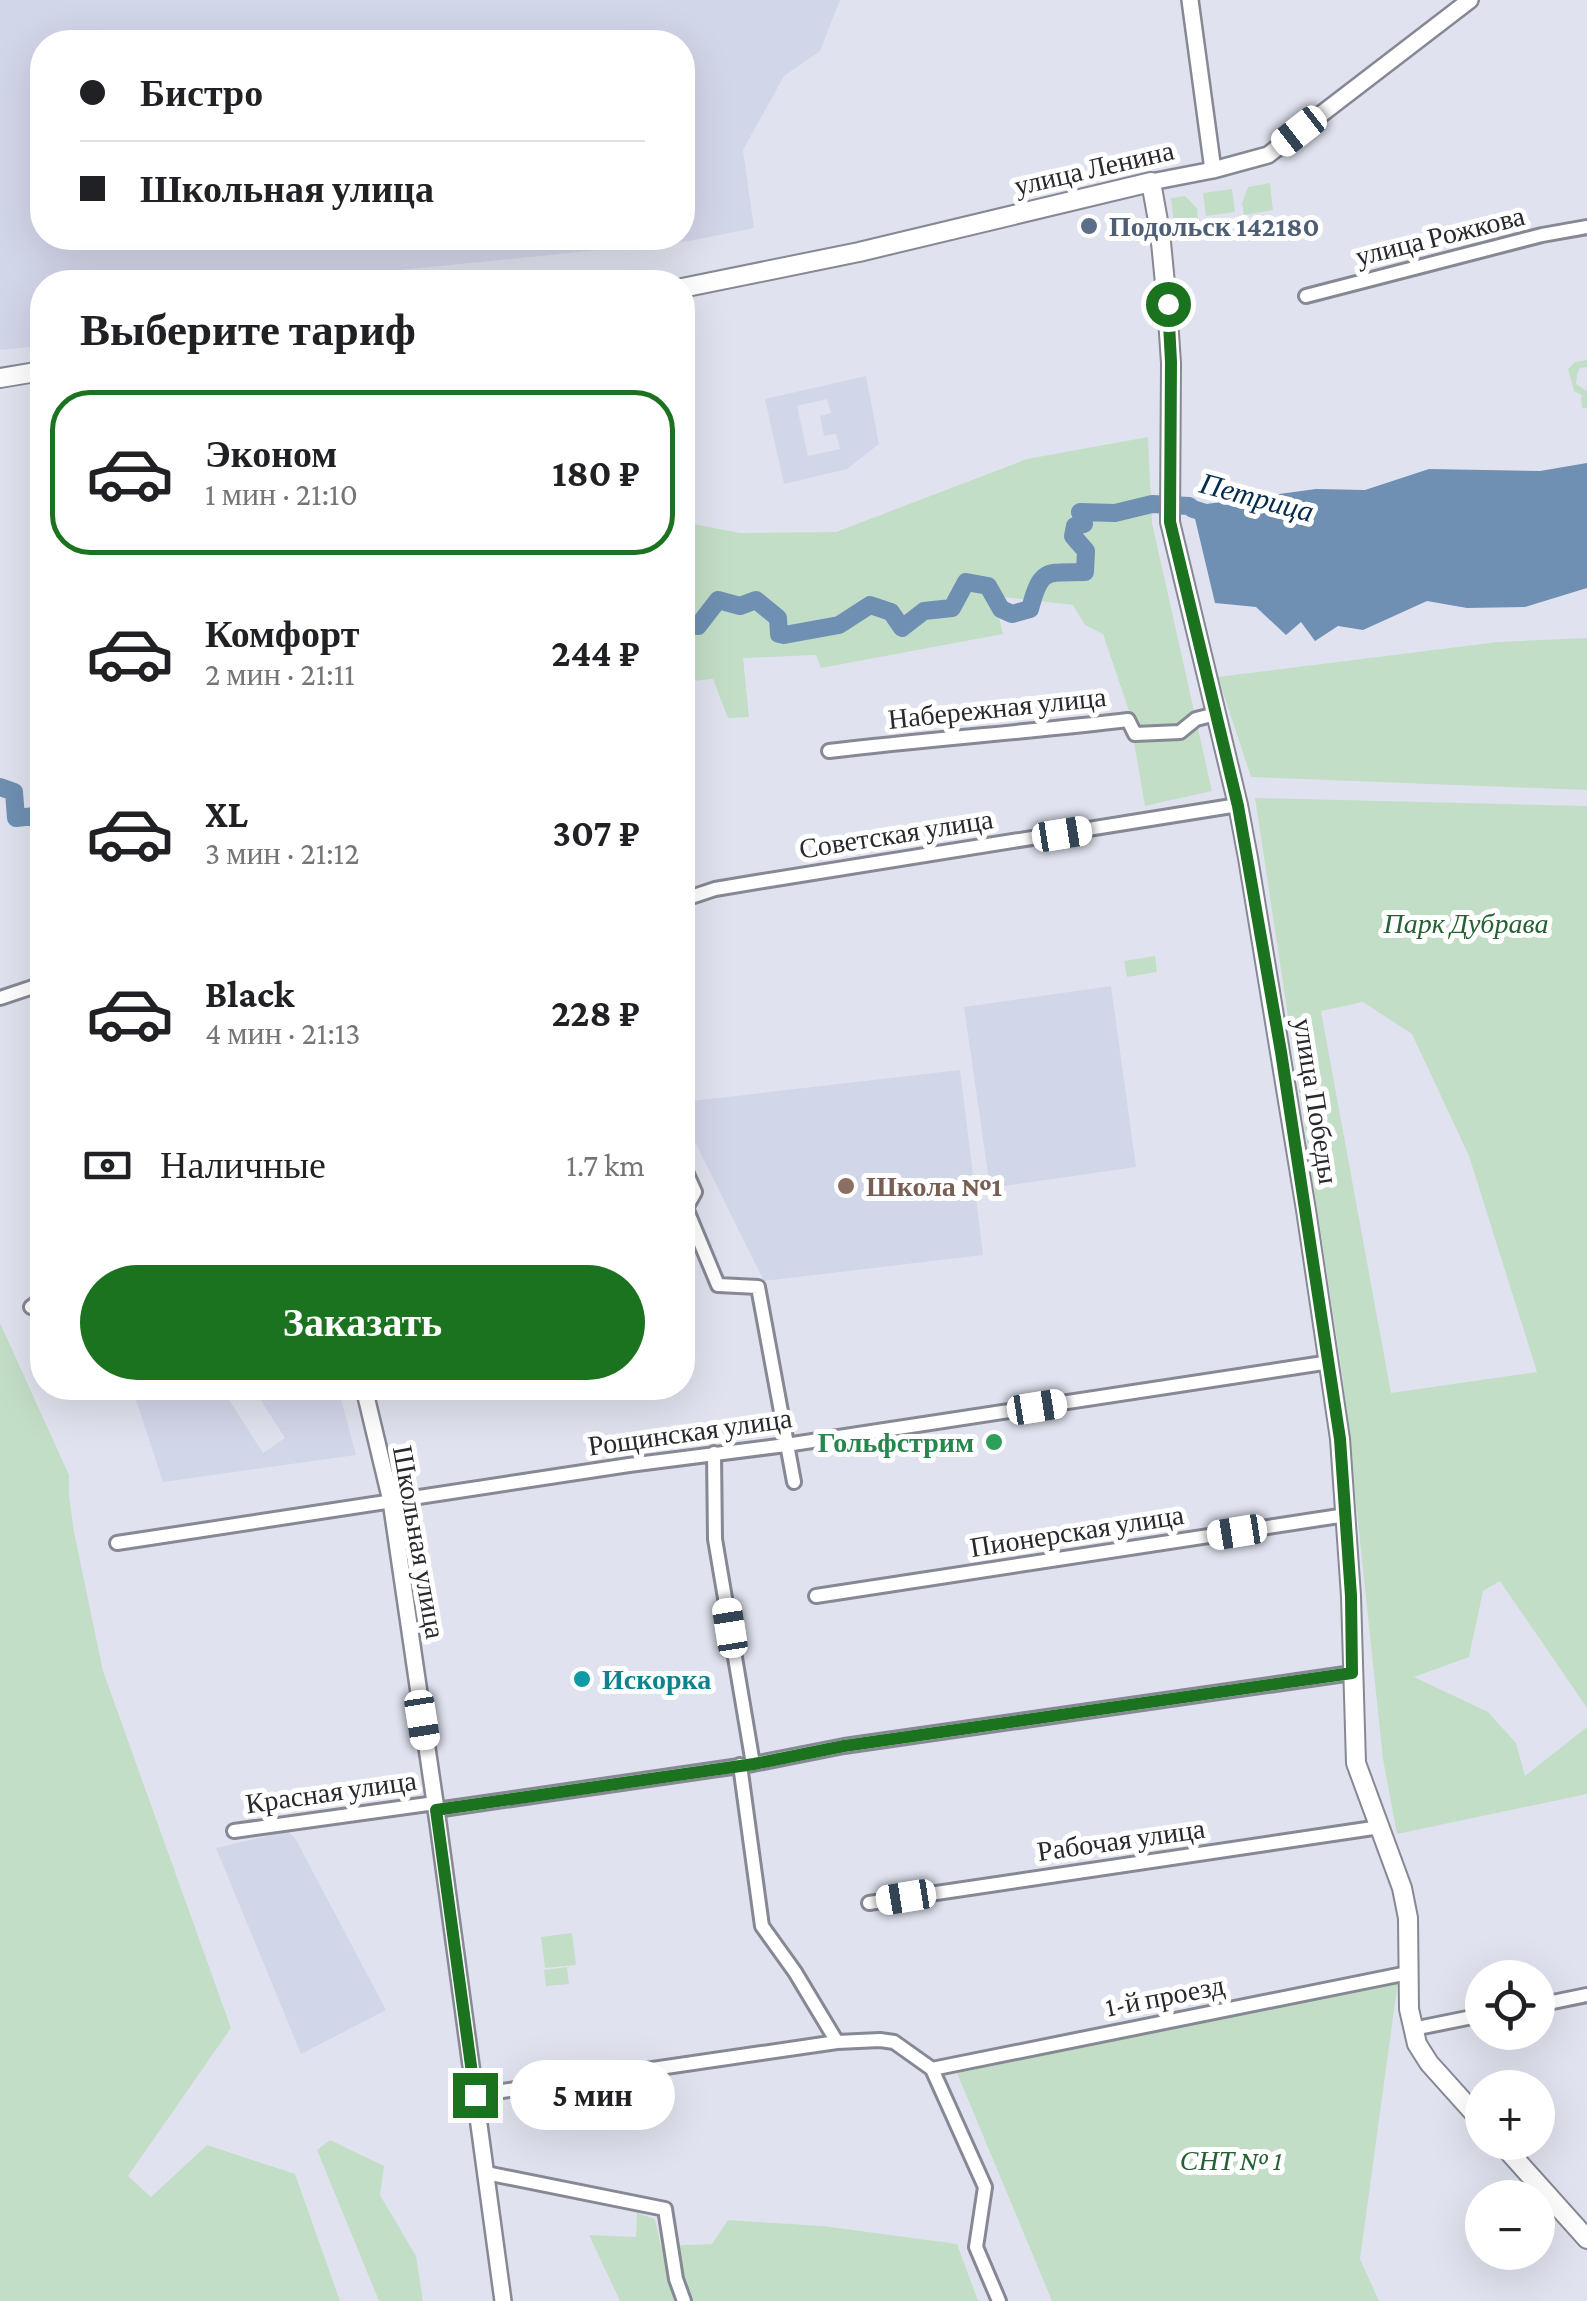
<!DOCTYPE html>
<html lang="ru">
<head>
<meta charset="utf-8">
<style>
  :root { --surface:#fff; --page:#f2f2f2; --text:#202124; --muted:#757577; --line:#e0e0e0; --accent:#1c731f }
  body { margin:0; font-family:"Crimson Pro",serif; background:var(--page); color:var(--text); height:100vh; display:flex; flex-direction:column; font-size:38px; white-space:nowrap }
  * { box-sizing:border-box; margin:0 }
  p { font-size:32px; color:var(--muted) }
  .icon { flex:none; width:55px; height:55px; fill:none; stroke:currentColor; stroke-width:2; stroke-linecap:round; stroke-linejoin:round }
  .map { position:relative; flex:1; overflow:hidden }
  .drawer { position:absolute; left:30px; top:270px; width:665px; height:1130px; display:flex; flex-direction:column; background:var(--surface); border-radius:40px; box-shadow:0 10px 40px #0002 }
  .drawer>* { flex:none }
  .banner { position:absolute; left:30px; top:30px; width:665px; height:220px; border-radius:40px; box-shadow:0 10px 40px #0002; display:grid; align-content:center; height:220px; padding:0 50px; background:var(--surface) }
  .tools { position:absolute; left:1465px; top:1960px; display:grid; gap:20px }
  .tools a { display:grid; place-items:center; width:90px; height:90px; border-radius:50%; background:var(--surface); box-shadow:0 10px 40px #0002; font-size:50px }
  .end { position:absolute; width:45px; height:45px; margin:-22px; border:12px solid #1c731f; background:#fff; box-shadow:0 0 0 5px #fff }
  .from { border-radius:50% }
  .bubble { position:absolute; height:70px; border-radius:35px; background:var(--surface); box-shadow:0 10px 40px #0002; font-size:32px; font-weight:700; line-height:70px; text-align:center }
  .car { position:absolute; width:30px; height:60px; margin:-30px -15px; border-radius:12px; box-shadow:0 0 8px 2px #0007; background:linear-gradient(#fff 24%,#345 0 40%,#fff 0 76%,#345 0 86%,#fff 0) }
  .banner b { display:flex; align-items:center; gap:35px; height:95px; font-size:38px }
  .banner b+b { border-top:2px solid var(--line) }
  .banner i { width:25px; height:25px; background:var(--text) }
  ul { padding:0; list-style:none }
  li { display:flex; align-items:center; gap:30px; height:165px; margin:0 20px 15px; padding:0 30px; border:5px solid transparent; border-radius:40px }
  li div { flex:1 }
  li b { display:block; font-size:38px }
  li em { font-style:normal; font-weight:700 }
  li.selected { border-color:var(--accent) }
  li>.icon { width:90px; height:90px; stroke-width:1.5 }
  h2 { padding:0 50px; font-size:45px; line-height:120px }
  .pay { display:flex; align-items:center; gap:25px; height:110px; padding:0 50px; font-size:38px }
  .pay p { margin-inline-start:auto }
  .action { display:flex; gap:20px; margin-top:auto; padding:20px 50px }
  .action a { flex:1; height:115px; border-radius:60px; background:var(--accent); color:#fff; font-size:40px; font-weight:700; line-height:115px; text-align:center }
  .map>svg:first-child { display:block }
  .built { fill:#d2d6e9; fill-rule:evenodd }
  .green { fill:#c3dec7; fill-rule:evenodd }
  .water { fill:#6f90b2 }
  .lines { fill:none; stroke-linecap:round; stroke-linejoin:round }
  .river { stroke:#6f90b2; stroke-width:18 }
  .minor-casing { stroke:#868893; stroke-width:18 }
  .tertiary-casing { stroke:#868893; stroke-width:20 }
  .secondary-casing { stroke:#868893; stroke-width:22 }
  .minor { stroke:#fff; stroke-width:12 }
  .tertiary { stroke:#fff; stroke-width:15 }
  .secondary { stroke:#fff; stroke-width:18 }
  .route { stroke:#1c731f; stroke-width:12 }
  .service-dot { fill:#5c6f8a; stroke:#fff; stroke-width:4 }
  .education-dot { fill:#8d6e63; stroke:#fff; stroke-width:4 }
  .leisure-dot { fill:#2e9e5b; stroke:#fff; stroke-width:4 }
  .culture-dot { fill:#0f9aa8; stroke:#fff; stroke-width:4 }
  .labels { text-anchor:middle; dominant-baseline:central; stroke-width:10; stroke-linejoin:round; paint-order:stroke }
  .street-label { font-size:28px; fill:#28292d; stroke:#fff }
  .service-label { font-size:28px; font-weight:bold; fill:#4e5e75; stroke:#fff; text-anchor:start }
  .park-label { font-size:28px; font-style:italic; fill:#266135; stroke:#fff }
  .education-label { font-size:28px; font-weight:bold; fill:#785e54; stroke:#fff; text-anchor:start }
  .leisure-label { font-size:28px; font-weight:bold; fill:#27864d; stroke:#fff; text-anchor:end }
  .culture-label { font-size:28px; font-weight:bold; fill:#0d838f; stroke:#fff; text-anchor:start }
  .water-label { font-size:30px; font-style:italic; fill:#052c4e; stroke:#fff }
</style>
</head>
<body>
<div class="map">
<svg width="1587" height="2301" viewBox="0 0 1587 2301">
  <rect width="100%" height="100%" fill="#e0e3ef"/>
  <path class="built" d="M0 0H840L820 51 784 76 743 150 754 228 689 241 280 282H42V346L0 350ZM42 42H682V238H42Z
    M866 376 879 444 847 469 784 484 765 399ZM827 399 831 413 820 416 824 436 836 434 840 449 808 456 797 406Z
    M1111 986 1136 1167 990 1188 964 1007Z
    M960 1070 983 1255 764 1281 683 1118V1102Z
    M132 1388H164L165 1393 185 1388H244L228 1398 263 1453 285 1438 253 1388H338L356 1455 163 1482Z
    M287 1831 295 1838 386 2010 301 2054 216 1848Z"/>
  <path class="green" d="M1270 183 1273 210 1244 215 1242 203 1248 187Z
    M1232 189 1235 212 1206 216 1203 193Z
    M1185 196 1197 208 1198 221 1174 224 1171 198Z
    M1587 360V367L1580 368 1577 374 1576 384 1587 391V408H1582L1581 397 1583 396 1574 391 1568 369 1575 362Z
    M1148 437 1152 523 1212 791 1145 806 1128 708 1103 634 1085 625 1073 605 994 596 1003 634 821 668 816 655 743 658 749 717 728 718 713 679 683 682 682 522 740 533 836 532 1027 459Z
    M1587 638V790L1251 777 1218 677 1498 642Z
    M1255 798 1587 806V1708L1500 1581 1483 1591 1469 1657 1414 1677 1488 1712 1516 1743 1525 1776 1587 1727V1794L1397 1834 1383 1759 1343 1380ZM1363 1002 1412 1034 1469 1156 1537 1372 1391 1393 1321 1011Z
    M1155 956 1157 972 1127 977 1124 961Z
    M0 1323 69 1475V1496L74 1532 103 1671 231 2028 128 2176 151 2197 207 2145 295 2174 340 2301H0Z
    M572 1933 576 1965 545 1968 541 1937Z
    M567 1967 569 1984 546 1986 544 1970Z
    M1398 1981 1360 2259 1379 2301H1052L957 2073Z
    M330 2140 384 2166 380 2195 416 2256 423 2301H379L317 2150Z
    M637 2213 655 2219 661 2246 712 2244 728 2220 823 2226 957 2244 978 2301H620L589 2235 636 2237Z"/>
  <path class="water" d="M1587 463V588L1525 607 1467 608 1427 601 1363 630 1338 626 1315 641 1301 622 1286 635 1256 607 1215 603 1192 506 1316 489 1365 490 1429 469 1540 471Z"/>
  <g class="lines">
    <path class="river" d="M682 625 698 626 718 600 740 606 756 600 778 618 779 634 784 635 839 625 870 605 891 612 902 628 924 611 952 608 966 582 988 586 1001 609 1012 614 1030 609C1041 567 1046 573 1085 572L1086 551 1073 536 1075 526 1084 524 1080 512 1115 513 1152 504 1189 506 1193 509 1212 515
      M0 787 14 792 16 818 35 816 42 826"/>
    <g class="minor-casing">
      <path id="minor" d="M1306 296 1542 235 1587 227
        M829 751C929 739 1028 732 1128 720L1135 734 1180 732 1196 719 1216 714
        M682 900 715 889 763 881 1238 805
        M0 998 42 984
        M682 1163 695 1192 686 1208 718 1285 758 1287 794 1482
        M31 1307 42 1299
        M714 1453 715 1539 753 1764
        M117 1543 629 1465 786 1445 1330 1362
        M816 1596 1346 1515
        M740 1765 762 1926 795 1972 837 2042
        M436 1810 753 1764 844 1746 1352 1673
        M234 1831 435 1803
        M869 1903 1380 1827
        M1538 2005 1587 1995
        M1413 2029 1482 2015
        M932 2069 1408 1973
        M475 2095 837 2042 880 2040 894 2042 932 2069 985 2187 976 2247 999 2301
        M486 2173 665 2209 676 2279 684 2301"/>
    </g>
    <g class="tertiary-casing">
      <path id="tertiary" d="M1190 0 1213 170
        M1151 182 1213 170 1268 155 1470 0
        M364 1388 391 1501 438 1823 503 2301"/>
    </g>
    <g class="secondary-casing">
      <path id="secondary" d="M682 288 859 252 1151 182 1160 232 1167 304 1171 363 1170 522 1238 805 1248 858 1306 1210 1340 1439 1351 1596 1356 1763 1402 1888 1408 1918 1409 2009 1417 2044 1429 2063 1482 2122
        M0 378 42 371
        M1500 2142 1587 2239"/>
    </g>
    <use href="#minor" class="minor"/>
    <use href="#tertiary" class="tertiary"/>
    <use href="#secondary" class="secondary"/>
  </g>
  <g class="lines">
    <path class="route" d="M475 2095 436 1810 754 1764 844 1746 1352 1673 1351 1596 1340 1439 1281 1052 1238 806 1170 522 1171 362 1168 304"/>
  </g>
  <circle class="service-dot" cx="1089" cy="226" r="10"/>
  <circle class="education-dot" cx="846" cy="1186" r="10"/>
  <circle class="leisure-dot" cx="994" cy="1442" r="10"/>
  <circle class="culture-dot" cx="582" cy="1679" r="10"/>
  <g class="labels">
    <g class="street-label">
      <text transform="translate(1094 168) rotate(-13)">улица Ленина</text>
      <text transform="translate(1440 236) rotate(-14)">улица Рожкова</text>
      <text transform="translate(997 708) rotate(-6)">Набережная улица</text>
      <text transform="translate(896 834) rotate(-9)">Советская улица</text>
      <text transform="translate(1316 1101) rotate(81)">улица Победы</text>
      <text transform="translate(690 1432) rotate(-8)">Рощинская улица</text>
      <text transform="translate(1077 1531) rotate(-9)">Пионерская улица</text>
      <text transform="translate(419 1542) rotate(80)">Школьная улица</text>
      <text transform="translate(331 1792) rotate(-8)">Красная улица</text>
      <text transform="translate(1121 1840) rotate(-8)">Рабочая улица</text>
      <text transform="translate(1165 1996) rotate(-11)">1-й проезд</text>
    </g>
    <g class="service-label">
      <text x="1109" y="226">Подольск 142180</text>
    </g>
    <g class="park-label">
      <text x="1466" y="923">Парк Дубрава</text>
      <text x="1231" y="2160">СНТ № 1</text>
    </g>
    <g class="education-label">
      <text x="866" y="1186">Школа №1</text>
    </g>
    <g class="leisure-label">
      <text x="974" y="1442">Гольфстрим</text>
    </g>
    <g class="culture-label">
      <text x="602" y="1679">Искорка</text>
    </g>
    <g class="water-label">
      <text transform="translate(1257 497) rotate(15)">Петрица</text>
    </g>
  </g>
</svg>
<div class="tools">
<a><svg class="icon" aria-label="locate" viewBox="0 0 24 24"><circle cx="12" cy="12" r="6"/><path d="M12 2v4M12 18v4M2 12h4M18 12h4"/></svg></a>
<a>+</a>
<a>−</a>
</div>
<i class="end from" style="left:1168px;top:304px"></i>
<i class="end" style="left:475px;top:2095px"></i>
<div class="bubble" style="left:510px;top:2060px;width:165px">5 мин</div>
<i class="car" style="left:1299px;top:131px;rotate:232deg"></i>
<i class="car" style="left:1062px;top:834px;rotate:81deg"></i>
<i class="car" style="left:1037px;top:1407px;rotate:81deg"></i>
<i class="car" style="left:1237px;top:1532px;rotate:261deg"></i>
<i class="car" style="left:730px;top:1628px;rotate:351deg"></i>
<i class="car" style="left:422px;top:1720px;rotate:171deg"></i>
<i class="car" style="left:906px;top:1897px;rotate:261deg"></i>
<div class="banner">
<b><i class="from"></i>Бистро</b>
<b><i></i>Школьная улица</b>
</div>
<section class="drawer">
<h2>Выберите тариф</h2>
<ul>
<li class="selected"><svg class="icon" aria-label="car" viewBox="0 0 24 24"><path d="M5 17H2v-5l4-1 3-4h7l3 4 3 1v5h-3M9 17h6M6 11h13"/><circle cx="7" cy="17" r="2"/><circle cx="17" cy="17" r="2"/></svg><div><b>Эконом</b><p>1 мин · 21:10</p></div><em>180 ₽</em></li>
<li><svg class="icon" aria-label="car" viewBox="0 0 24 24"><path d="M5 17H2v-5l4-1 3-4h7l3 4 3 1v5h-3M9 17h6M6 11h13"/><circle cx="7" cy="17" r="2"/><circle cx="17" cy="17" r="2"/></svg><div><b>Комфорт</b><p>2 мин · 21:11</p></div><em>244 ₽</em></li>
<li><svg class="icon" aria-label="car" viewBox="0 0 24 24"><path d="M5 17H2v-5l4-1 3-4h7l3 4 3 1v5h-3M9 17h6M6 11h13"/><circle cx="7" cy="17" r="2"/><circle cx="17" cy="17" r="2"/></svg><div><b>XL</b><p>3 мин · 21:12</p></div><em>307 ₽</em></li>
<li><svg class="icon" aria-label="car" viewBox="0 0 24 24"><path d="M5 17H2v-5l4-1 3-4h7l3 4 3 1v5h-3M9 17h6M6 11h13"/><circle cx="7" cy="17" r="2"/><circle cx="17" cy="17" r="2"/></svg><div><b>Black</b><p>4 мин · 21:13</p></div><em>228 ₽</em></li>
</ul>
<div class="pay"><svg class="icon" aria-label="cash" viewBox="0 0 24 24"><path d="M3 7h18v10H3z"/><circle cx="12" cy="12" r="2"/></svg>Наличные<p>1.7 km</p></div>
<div class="action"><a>Заказать</a></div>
</section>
</div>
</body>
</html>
